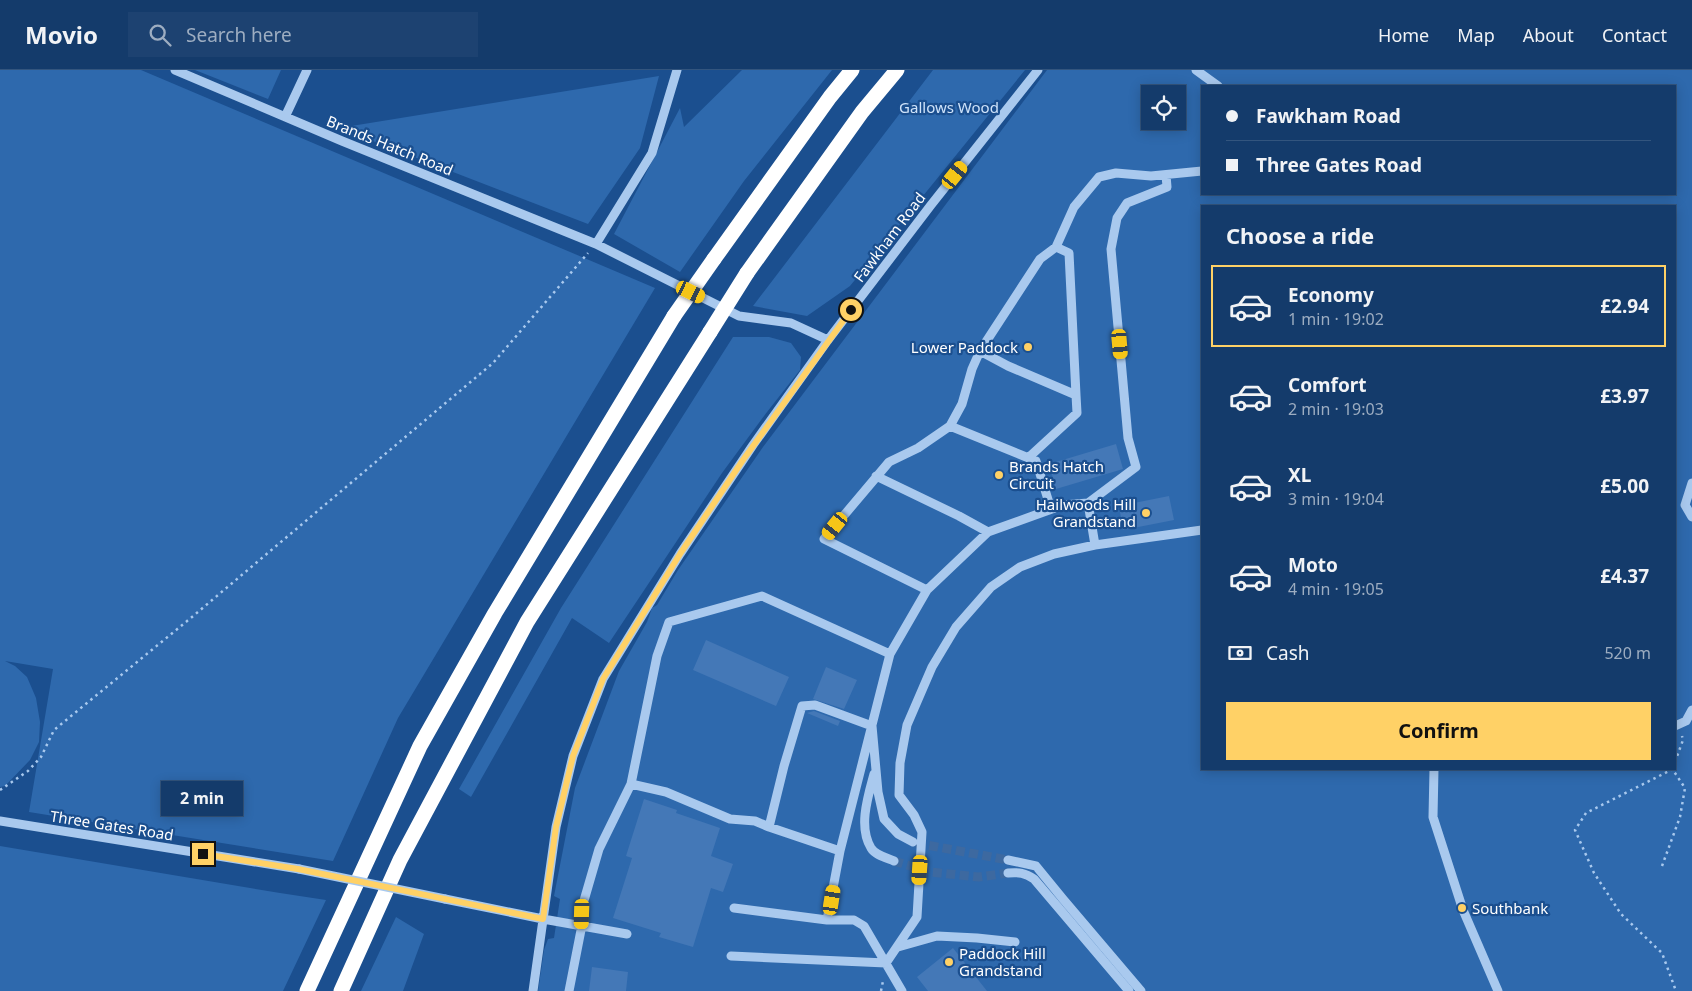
<!DOCTYPE html>
<html lang="en">
<head>
<meta charset="utf-8">
<style>
  :root { --surface:#143b6b; --page:#1d4271; --text:#f1f3f6; --muted:#9dadc1; --line:#33557e; --accent:#ffd166 }
  body { margin:0; font-family:"Noto Sans",sans-serif; background:var(--page); color:var(--text); height:100vh; display:flex; flex-direction:column; font-size:19px; white-space:nowrap }
  * { box-sizing:border-box; margin:0 }
  p { font-size:16px; color:var(--muted) }
  .icon { flex:none; width:28px; height:28px; fill:none; stroke:currentColor; stroke-width:2; stroke-linecap:round; stroke-linejoin:round }
  .map { position:relative; flex:1; overflow:hidden }
  .drawer { position:absolute; left:1201px; top:135px; width:475px; height:565px; display:flex; flex-direction:column; background:var(--surface); border-radius:0px; box-shadow:0 2px 12px #0003,0 0 0 1px var(--line) }
  .drawer>* { flex:none }
  .guide { position:absolute; left:1201px; top:15px; width:475px; height:110px; border-radius:0px; box-shadow:0 2px 12px #0003,0 0 0 1px var(--line); display:grid; align-content:center; height:110px; padding:0 25px; background:var(--surface) }
  .tools { position:absolute; left:1141px; top:15px; display:grid; gap:10px }
  .tools a { display:grid; place-items:center; width:45px; height:45px; border-radius:0px; background:var(--surface); box-shadow:0 2px 12px #0003,0 0 0 1px var(--line); font-size:25px }
  .end { position:absolute; width:22px; height:22px; margin:-11px; border:6px solid #ffd166; background:#111; box-shadow:0 0 0 2px #111 }
  .from { border-radius:50% }
  .bubble { position:absolute; height:35px; border-radius:0px; background:var(--surface); box-shadow:0 2px 12px #0003,0 0 0 1px var(--line); font-size:16px; font-weight:700; line-height:35px; text-align:center }
  .car { position:absolute; width:15px; height:30px; margin:-15px -8px; border-radius:6px; box-shadow:0 0 4px 1px #0007; background:linear-gradient(#f5c518 24%,#345 0 40%,#f5c518 0 76%,#345 0 86%,#f5c518 0) }
  .guide b { display:flex; align-items:center; gap:18px; height:48px; font-size:19px }
  .guide b+b { border-top:1px solid var(--line) }
  .guide i { width:12px; height:12px; background:var(--text) }
  ul { padding:0; list-style:none }
  li { display:flex; align-items:center; gap:15px; height:82px; margin:0 10px 8px; padding:0 15px; border:2px solid transparent; border-radius:0px }
  li div { flex:1 }
  li b { display:block; font-size:19px }
  li em { font-style:normal; font-weight:700 }
  li.on { border-color:var(--accent) }
  li>.icon { width:45px; height:45px; stroke-width:1.5 }
  h2 { padding:0 25px; font-size:22px; line-height:60px }
  .pay { display:flex; align-items:center; gap:12px; height:55px; padding:0 25px; font-size:19px }
  .pay p { margin-inline-start:auto }
  .primary-button { display:flex; gap:10px; margin-top:auto; padding:10px 25px }
  .primary-button a { flex:1; height:58px; border-radius:0px; background:var(--accent); color:#111; font-size:20px; font-weight:700; line-height:58px; text-align:center }
  header { display:flex; align-items:center; gap:30px; box-sizing:border-box; height:70px; padding:0 25px; background:var(--surface); border-bottom:1px solid var(--line) }
  header strong { font-size:24px }
  nav { display:flex; gap:28px; margin-inline-start:auto; font-size:18px }
  .search { width:350px; height:45px; background:var(--page); display:flex; align-items:center; gap:12px; box-sizing:border-box; padding:0 18px; border-radius:0px; color:var(--muted); font-size:19px }
  .map>svg:first-child { display:block }
  .green { fill:#2e69ad; fill-rule:evenodd }
  .building { fill:#4478b7 }
  .lines { fill:none; stroke-linecap:round; stroke-linejoin:round }
  .minor-tunnel { stroke:#3d69a0; stroke-width:9; stroke-dasharray:9 4.5; stroke-linecap:butt }
  .path { stroke:#a9c9ee; stroke-width:2.5; stroke-dasharray:2.5 4; stroke-linecap:butt }
  .minor { stroke:#a9c9ee; stroke-width:9 }
  .highway { stroke:#fff; stroke-width:15 }
  .minor-bridge { stroke:#a9c9ee; stroke-width:9 }
  .highway-bridge { stroke:#fff; stroke-width:15 }
  .route { stroke:#ffd166; stroke-width:6 }
  .poi-dot { fill:#ffd166; stroke:#1b4f8f; stroke-width:2 }
  .labels { text-anchor:middle; dominant-baseline:central; stroke-width:4.5; stroke-linejoin:round; paint-order:stroke }
  .park-label { font-size:15px; fill:#cfe3fa; stroke:#1b4f8f }
  .street-label { font-size:15px; fill:#fff; stroke:#1b4f8f }
  .poi-label { font-size:15px; fill:#fff; stroke:#1b4f8f; text-anchor:start }
</style>
</head>
<body>
<header>
<strong>Movio</strong>
<div class="search"><svg class="icon" aria-label="search" viewBox="0 0 24 24"><circle cx="10" cy="10" r="6"/><path d="M15 15l6 6"/></svg>Search here</div>
<nav><a>Home</a><a>Map</a><a>About</a><a>Contact</a></nav>
</header>
<div class="map">
<svg width="1692" height="921" viewBox="0 0 1692 921">
  <rect width="100%" height="100%" fill="#1b4f8f"/>
  <path class="green" d="M0 0H141L655 218 398 648 333 791 29 742 53 599 5 591 15 596 27 607 36 628 40 652 39 672 30 690 5 716 0 717Z
    M195 0H281L268 29Z
    M742 0H832L744 111 680 202 614 164 680 38 684 57Z
    M933 0H1025L850 216 807 246 753 236Z
    M1047 0H1692V921H538L544 880 548 869 554 868 560 829 554 826 575 718 619 601 647 552 652 538 657 535 678 500 763 377ZM1202 16H1675V124H1202ZM1150 24H1178V51H1150ZM1202 136H1675V699H1202Z
    M659 6 640 78 588 154 339 58Z
    M733 267H769L791 273 801 287 800 300 767 342 722 403 609 573 572 548 471 727 459 719 561 538Z
    M0 776 280 823 326 830 283 921H0Z
    M396 847 424 864 403 921H361Z"/>
  <path class="building" d="M1116 374 1123 399 1056 419 1049 394Z
    M1169 426 1174 450 1123 460 1119 436Z
    M706 570 789 607 776 636 693 600Z
    M826 597 857 610 844 639 813 629Z
    M814 641 840 651 838 656 807 643Z
    M644 729 677 740 676 743 720 758 711 786 733 794 723 822 711 818 693 877 659 867 661 863 613 848 632 788 626 786Z
    M953 878 987 921H928L917 907Z
    M592 897 628 902 626 921H589Z"/>
  <g class="lines">
    <path class="minor-tunnel" d="M916 773 1008 790
      M894 791 930 802 979 807 1008 803"/>
    <path class="path" d="M1675 692 1683 670 1682 666
      M1673 699 1586 743 1575 760 1594 803 1621 844 1662 883 1676 921
      M0 720 28 701 41 687 54 660 192 547 493 293 588 183
      M1662 796 1680 747 1685 718 1673 700
      M881 921 883 911"/>
    <path class="minor" d="M175 0 342 71 596 174 739 246 791 253 828 270
      M1196 0 1218 16
      M285 47 307 0
      M596 174 652 83 677 0
      M1056 177 1074 137 1099 107 1116 103 1151 106 1202 101
      M980 281 1008 296 1076 325 1077 343 1028 388
      M950 356 1036 391 1051 439
      M876 406 959 446 988 462
      M1692 413 1685 435 1692 447
      M1095 475 1202 460
      M927 520 824 469 889 392 918 378 950 356 962 334 972 299 980 281 1040 189 1056 177 1069 183 1076 325
      M1675 656 1686 651 1692 640
      M1434 699 1433 747 1463 840 1498 921
      M874 704C868 726 858 757 871 778 875 785 887 788 894 791
      M631 714 657 586 669 552 762 526 890 584
      M0 751 299 799
      M769 757 784 696 802 636 815 635 872 656 878 722 884 749 898 764 913 772
      M1008 790 1036 796 1063 829 1141 921
      M1008 803C1019 802 1025 803 1034 809L1129 921
      M445 829 543 849 627 864
      M734 838 827 850
      M898 877 937 866 977 868 1015 872
      M731 886 886 893 917 847 922 762 914 745 899 725 900 693 907 655 932 597 956 557 991 517 1020 497 1054 484 1095 475 1088 433
      M533 921 556 757 573 686 603 609 680 484 753 375 828 270 931 135 1038 0
      M569 921 582 855 583 834 599 779 631 714 666 722 730 749 755 751 769 757 840 781
      M902 921 864 856 854 850H827L840 781 890 584 927 520 988 462 1063 435 1088 433 1136 397 1128 368 1111 179 1117 148 1127 133 1167 117 1166 105"/>
    <path class="highway" d="M714 189 830 27 852 0
      M747 203 862 42 897 0
      M307 921 420 676 495 543 674 246
      M341 921 400 790 527 552 710 262"/>
    <path class="minor-bridge" d="M299 799 445 829"/>
    <path class="highway-bridge" d="M674 246 714 189
      M710 262 747 203"/>
  </g>
  <g class="lines">
    <path class="route" d="M203 784 298 799 543 849 556 757 573 686 603 609 680 484 743 390 851 240"/>
  </g>
  <g class="poi-dot">
    <circle cx="1028" cy="277" r="5"/>
    <circle cx="999" cy="405" r="5"/>
    <circle cx="1146" cy="443" r="5"/>
    <circle cx="1462" cy="838" r="5"/>
    <circle cx="949" cy="892" r="5"/>
  </g>
  <g class="labels">
    <g class="park-label">
      <text x="949" y="37">Gallows Wood</text>
    </g>
    <g class="street-label">
      <text transform="translate(390 75) rotate(22)">Brands Hatch Road</text>
      <text transform="translate(889 167) rotate(-53)">Fawkham Road</text>
      <text transform="translate(112 755) rotate(9)">Three Gates Road</text>
    </g>
    <g class="poi-label">
      <text x="1018" y="277" text-anchor="end">Lower Paddock</text>
      <text x="1009" y="396">Brands Hatch<tspan x="1009" dy="17">Circuit</tspan></text>
      <text x="1136" y="434" text-anchor="end">Hailwoods Hill<tspan x="1136" dy="17">Grandstand</tspan></text>
      <text x="1472" y="838">Southbank</text>
      <text x="959" y="883">Paddock Hill<tspan x="959" dy="17">Grandstand</tspan></text>
    </g>
  </g>
</svg>
<div class="tools">
<a><svg class="icon" aria-label="locate" viewBox="0 0 24 24"><circle cx="12" cy="12" r="6"/><path d="M12 2v4M12 18v4M2 12h4M18 12h4"/></svg></a>
</div>
<i class="end from" style="left:851px;top:240px"></i>
<i class="end" style="left:203px;top:784px"></i>
<div class="bubble" style="left:161px;top:711px;width:82px">2 min</div>
<i class="car" style="left:955px;top:105px;rotate:39deg"></i>
<i class="car" style="left:691px;top:222px;rotate:116deg"></i>
<i class="car" style="left:1120px;top:274px;rotate:175deg"></i>
<i class="car" style="left:835px;top:456px;rotate:219deg"></i>
<i class="car" style="left:920px;top:800px;rotate:184deg"></i>
<i class="car" style="left:832px;top:830px;rotate:9deg"></i>
<i class="car" style="left:582px;top:844px;rotate:182deg"></i>
<div class="guide">
<b><i class="from"></i>Fawkham Road</b>
<b><i></i>Three Gates Road</b>
</div>
<section class="drawer">
<h2>Choose a ride</h2>
<ul>
<li class="on"><svg class="icon" aria-label="car" viewBox="0 0 24 24"><path d="M5 17H2v-5l4-1 3-4h7l3 4 3 1v5h-3M9 17h6M6 11h13"/><circle cx="7" cy="17" r="2"/><circle cx="17" cy="17" r="2"/></svg><div><b>Economy</b><p>1 min · 19:02</p></div><em>£2.94</em></li>
<li><svg class="icon" aria-label="car" viewBox="0 0 24 24"><path d="M5 17H2v-5l4-1 3-4h7l3 4 3 1v5h-3M9 17h6M6 11h13"/><circle cx="7" cy="17" r="2"/><circle cx="17" cy="17" r="2"/></svg><div><b>Comfort</b><p>2 min · 19:03</p></div><em>£3.97</em></li>
<li><svg class="icon" aria-label="car" viewBox="0 0 24 24"><path d="M5 17H2v-5l4-1 3-4h7l3 4 3 1v5h-3M9 17h6M6 11h13"/><circle cx="7" cy="17" r="2"/><circle cx="17" cy="17" r="2"/></svg><div><b>XL</b><p>3 min · 19:04</p></div><em>£5.00</em></li>
<li><svg class="icon" aria-label="car" viewBox="0 0 24 24"><path d="M5 17H2v-5l4-1 3-4h7l3 4 3 1v5h-3M9 17h6M6 11h13"/><circle cx="7" cy="17" r="2"/><circle cx="17" cy="17" r="2"/></svg><div><b>Moto</b><p>4 min · 19:05</p></div><em>£4.37</em></li>
</ul>
<div class="pay"><svg class="icon" aria-label="cash" viewBox="0 0 24 24"><path d="M3 7h18v10H3z"/><circle cx="12" cy="12" r="2"/></svg>Cash<p>520 m</p></div>
<div class="primary-button"><a>Confirm</a></div>
</section>
</div>
</body>
</html>
